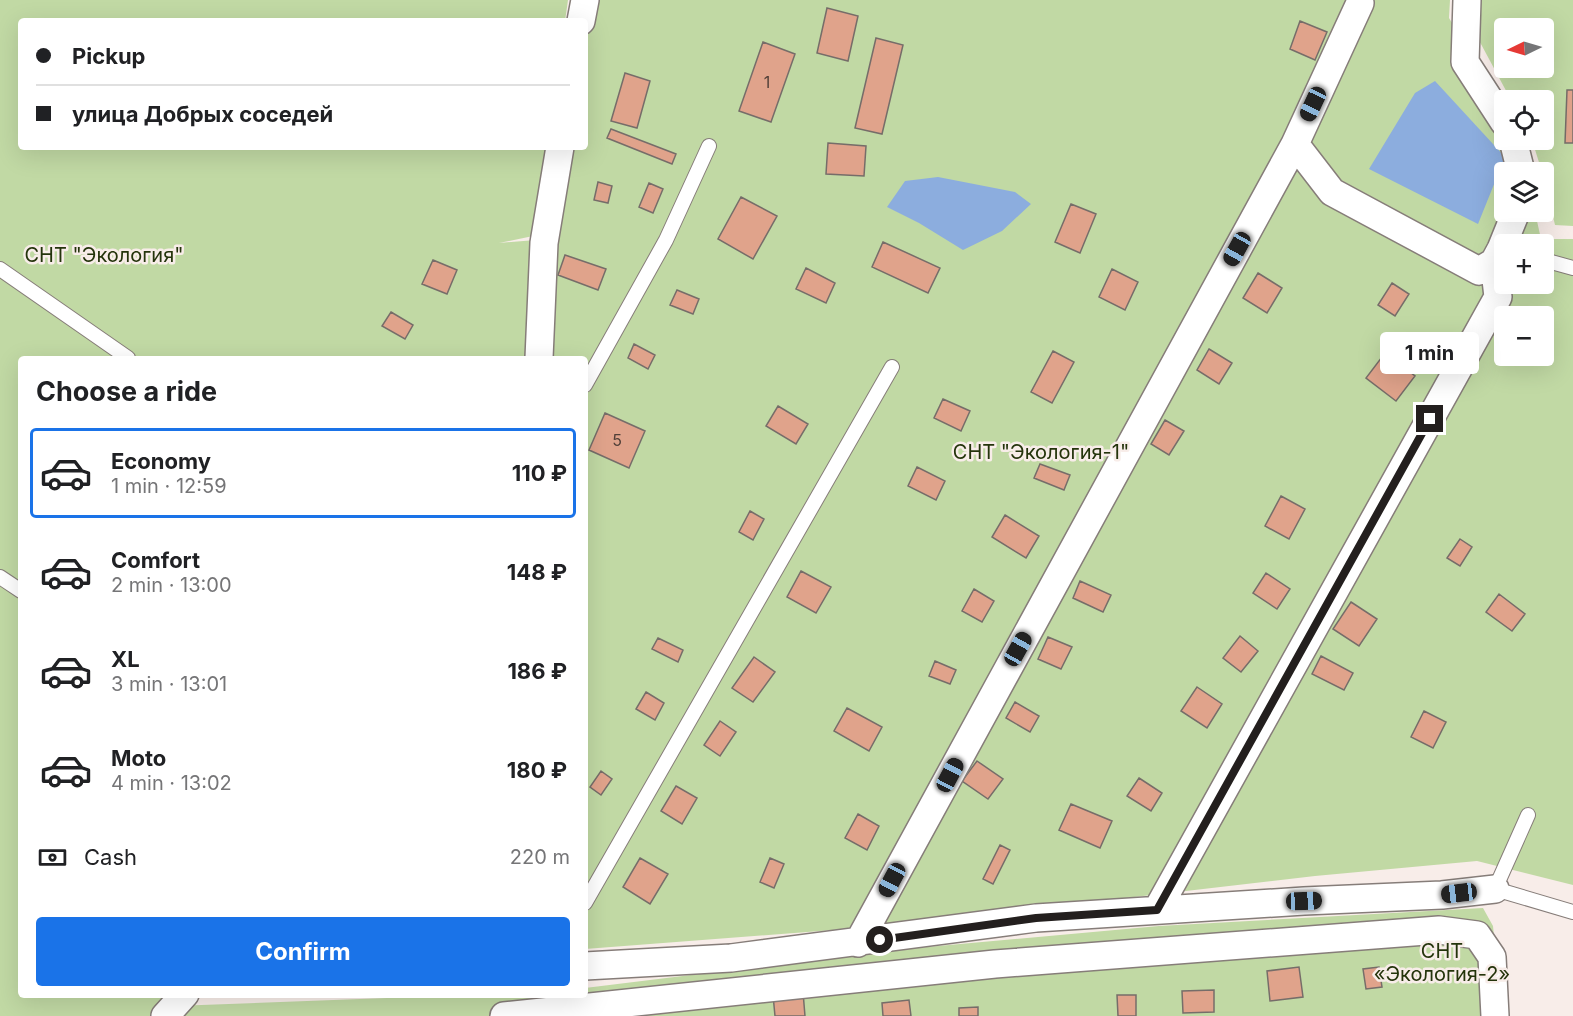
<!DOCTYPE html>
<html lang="en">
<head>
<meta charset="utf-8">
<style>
  :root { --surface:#fff; --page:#f2f2f2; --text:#202124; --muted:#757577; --line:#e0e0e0; --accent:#1a73e8 }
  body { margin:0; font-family:Inter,sans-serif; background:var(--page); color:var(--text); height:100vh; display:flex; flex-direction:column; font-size:22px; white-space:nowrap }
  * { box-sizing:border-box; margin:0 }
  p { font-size:20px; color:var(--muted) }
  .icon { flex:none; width:33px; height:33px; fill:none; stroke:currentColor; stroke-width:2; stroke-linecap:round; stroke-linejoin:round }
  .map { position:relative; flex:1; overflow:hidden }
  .drawer { position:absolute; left:18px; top:356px; width:570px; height:642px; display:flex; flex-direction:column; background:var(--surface); border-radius:6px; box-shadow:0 6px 24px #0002 }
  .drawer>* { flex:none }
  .banner { position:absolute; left:18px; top:18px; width:570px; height:132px; border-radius:6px; box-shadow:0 6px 24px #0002; display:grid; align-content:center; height:132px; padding:0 18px; background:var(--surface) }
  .needle { width:39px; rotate:265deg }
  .fabs { position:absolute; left:1494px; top:18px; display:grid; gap:12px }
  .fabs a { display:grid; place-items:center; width:60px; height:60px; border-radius:6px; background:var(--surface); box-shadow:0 6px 24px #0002; font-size:30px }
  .end { position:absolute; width:27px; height:27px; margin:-14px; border:8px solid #231f1e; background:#fff; box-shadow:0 0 0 3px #fff }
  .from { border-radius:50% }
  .bubble { position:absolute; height:42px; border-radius:6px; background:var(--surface); box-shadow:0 6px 24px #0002; font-size:20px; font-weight:700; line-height:42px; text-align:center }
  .car { position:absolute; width:18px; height:36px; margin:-18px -9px; border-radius:8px; box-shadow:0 0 4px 2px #0007; background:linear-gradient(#222 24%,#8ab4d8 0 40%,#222 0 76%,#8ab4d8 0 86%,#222 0) }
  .banner b { display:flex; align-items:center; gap:21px; height:57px; font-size:22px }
  .banner b+b { border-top:2px solid var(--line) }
  .banner i { width:15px; height:15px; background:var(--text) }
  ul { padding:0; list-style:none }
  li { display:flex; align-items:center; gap:18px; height:90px; margin:0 12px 9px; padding:0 6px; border:3px solid transparent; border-radius:6px }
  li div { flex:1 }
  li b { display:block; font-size:22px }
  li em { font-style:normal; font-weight:700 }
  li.selected { border-color:var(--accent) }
  li>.icon { width:54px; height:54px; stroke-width:1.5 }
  h2 { padding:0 18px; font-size:27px; line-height:72px }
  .pay { display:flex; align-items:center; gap:15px; height:66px; padding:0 18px; font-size:22px }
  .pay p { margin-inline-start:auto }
  .primary-button { display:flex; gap:12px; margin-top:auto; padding:12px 18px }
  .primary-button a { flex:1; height:69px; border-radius:6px; background:var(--accent); color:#fff; font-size:24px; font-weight:700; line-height:69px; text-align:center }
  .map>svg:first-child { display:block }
  .green { fill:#c1d9a4; fill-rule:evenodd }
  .water { fill:#8cadde }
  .building { fill:#e0a38b; stroke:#766d69; stroke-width:1.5 }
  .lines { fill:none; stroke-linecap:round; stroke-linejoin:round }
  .service-casing { stroke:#867d79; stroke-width:16 }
  .minor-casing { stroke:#867d79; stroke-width:30 }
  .service { stroke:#fff; stroke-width:14 }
  .minor { stroke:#fff; stroke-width:27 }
  .route { stroke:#231f1e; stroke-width:8 }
  .labels { text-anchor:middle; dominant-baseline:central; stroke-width:5; stroke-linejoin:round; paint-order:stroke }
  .number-label { font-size:16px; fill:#524039 }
  .park-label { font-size:20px; fill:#24340b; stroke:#f8ede9 }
</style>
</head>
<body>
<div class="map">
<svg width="1573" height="1016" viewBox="0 0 1573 1016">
  <rect width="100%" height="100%" fill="#f8ede9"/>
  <path class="green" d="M0 0H568L565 21H21V147H546L533 236 499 243 536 240 556 147H585V21L587 0H1450L1449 18 1504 106 1527 172H1504V212H1535L1541 239H1573V885L1477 861 1315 876 885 926 585 949V358H21V994L160 995 174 1006 466 995 585 994V988L894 950 1159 926 1483 908 1493 926 1502 1016H0ZM1504 244H1544V284H1504ZM1504 316H1544V356H1504Z
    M1477 0H1573V226L1555 225 1544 179V172H1542L1532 140H1544V100H1511L1474 31ZM1504 28H1544V68H1504Z"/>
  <path class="water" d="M1435 81 1505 157 1478 224 1369 169 1415 93Z
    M938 177 1015 192 1031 204 1002 231 963 250 919 223 887 207 905 181Z"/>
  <path class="building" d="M827 8 858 16 848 61 817 53Z
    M1300 21 1327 32 1315 60 1290 49Z
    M876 38 903 45 882 134 855 128Z
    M763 42 795 54 771 122 739 111Z
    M625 73 650 81 637 128 611 121Z
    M1567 90H1573V143H1565Z
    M611 129 676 154 672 164 607 138Z
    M828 143 866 146 864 176 826 174Z
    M598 182 612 186 608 203 594 200Z
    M649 183 663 189 653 213 639 207Z
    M741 197 777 216 753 259 718 239Z
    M1071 204 1096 214 1080 253 1055 242Z
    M883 242 940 268 928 293 872 267Z
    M565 255 606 269 598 290 558 275Z
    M433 260 457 270 447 294 422 284Z
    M806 268 835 283 826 303 796 289Z
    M1112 269 1138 282 1125 310 1099 297Z
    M1258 273 1282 288 1267 313 1243 298Z
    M1392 283 1409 294 1395 316 1378 305Z
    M677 290 699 299 693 314 670 305Z
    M391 312 413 325 405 339 382 326Z
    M634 344 655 355 648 369 628 358Z
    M1209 349 1232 363 1219 384 1197 370Z
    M1053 351 1074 362 1052 403 1031 392Z
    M1385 353 1415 376 1396 401 1366 378Z
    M943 399 970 411 961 431 934 418Z
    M778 406 808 424 796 444 766 426Z
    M605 413 645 431 629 468 589 450Z
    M1165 420 1184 431 1169 455 1151 444Z
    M1040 464 1070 475 1064 490 1034 478Z
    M917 467 945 481 936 500 908 486Z
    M1281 496 1305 509 1289 539 1265 526Z
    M750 511 764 519 753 540 739 532Z
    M1005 515 1039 536 1026 558 992 537Z
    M1460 539 1472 547 1460 566 1447 558Z
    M801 571 831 587 816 613 787 597Z
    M1266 573 1290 589 1277 609 1253 593Z
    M1080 581 1111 595 1103 612 1073 598Z
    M974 589 994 601 982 622 962 611Z
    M1499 594 1525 614 1512 631 1486 612Z
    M1351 602 1377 619 1359 646 1333 629Z
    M1240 636 1258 651 1241 672 1223 658Z
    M1048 637 1072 647 1061 669 1038 659Z
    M658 638 683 650 678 662 652 649Z
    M1321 656 1353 673 1344 690 1312 674Z
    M754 657 775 672 753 702 732 688Z
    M935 661 956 670 950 684 929 676Z
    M1197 687 1222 704 1207 728 1181 711Z
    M646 692 664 703 655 720 636 709Z
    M1015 702 1039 716 1030 732 1006 718Z
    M847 708 882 727 869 751 834 731Z
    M1424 711 1446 722 1433 748 1411 737Z
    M720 721 736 732 720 756 704 745Z
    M977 761 1003 779 988 799 962 781Z
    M601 771 612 779 601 795 590 787Z
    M1139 778 1162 793 1151 811 1127 796Z
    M676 786 697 798 682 824 661 811Z
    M1071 804 1112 821 1100 848 1059 830Z
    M858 814 879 826 867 850 845 838Z
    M1000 845 1010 850 993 884 983 879Z
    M640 858 668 874 650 904 623 887Z
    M770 858 784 864 774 888 760 882Z
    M1299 967 1303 997 1270 1001 1267 971Z
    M1379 967 1382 987 1366 989 1363 969Z
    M1214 990V1012L1183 1013 1182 991Z
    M803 992 805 1016H775L773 995Z
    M1117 995H1136V1016H1118Z
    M909 1000 911 1016H883L882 1003Z
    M978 1007V1016H959V1008Z"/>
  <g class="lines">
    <g class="service-casing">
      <path id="service" d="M1544 260 1573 268
        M0 269 128 358
        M585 385 666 240 709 146
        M0 577 21 591
        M1528 815 1495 889 1573 912
        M585 903 892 367"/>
    </g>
    <g class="minor-casing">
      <path id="minor" d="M1467 0 1465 62 1504 122
        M581 21 585 0
        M1513 140 1521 172
        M1295 144 1360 3
        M539 358 544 243 560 147
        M1157 910 1498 297 1494 262
        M858 943 1295 144 1332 192 1479 271 1494 262 1501 249 1516 212
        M585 966 731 958 1036 918 1304 901 1442 895 1495 889
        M165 1016 185 994
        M504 1016 995 964 1439 930 1477 935 1492 957 1495 1016"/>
    </g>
    <use href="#service" class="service"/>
    <use href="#minor" class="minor"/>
  </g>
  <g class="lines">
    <path class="route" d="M880 940 1036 918 1157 910 1430 419"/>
  </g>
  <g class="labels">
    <g class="number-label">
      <text x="767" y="82">1</text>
      <text x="617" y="440">5</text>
    </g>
    <g class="park-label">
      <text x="104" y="255">СНТ "Экология"</text>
      <text x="1041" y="452">СНТ "Экология-1"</text>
      <text x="1442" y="951">СНТ<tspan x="1442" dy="23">«Экология-2»</tspan></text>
    </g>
  </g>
</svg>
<div class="fabs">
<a><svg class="needle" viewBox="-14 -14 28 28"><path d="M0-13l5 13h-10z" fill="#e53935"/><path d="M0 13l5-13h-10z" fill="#757577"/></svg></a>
<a><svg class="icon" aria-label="locate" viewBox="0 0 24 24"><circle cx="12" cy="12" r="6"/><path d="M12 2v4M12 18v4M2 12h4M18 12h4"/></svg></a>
<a><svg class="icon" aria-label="layers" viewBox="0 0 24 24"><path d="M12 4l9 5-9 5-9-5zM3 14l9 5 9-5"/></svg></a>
<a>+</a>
<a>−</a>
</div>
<i class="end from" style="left:880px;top:940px"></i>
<i class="end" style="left:1430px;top:419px"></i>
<div class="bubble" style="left:1380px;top:332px;width:99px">1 min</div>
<i class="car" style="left:1313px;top:104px;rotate:205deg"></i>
<i class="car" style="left:1237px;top:249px;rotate:209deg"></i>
<i class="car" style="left:1018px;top:649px;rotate:29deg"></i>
<i class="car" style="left:950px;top:775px;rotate:28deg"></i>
<i class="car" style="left:892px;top:880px;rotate:208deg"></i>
<i class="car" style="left:1459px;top:893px;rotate:263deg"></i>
<i class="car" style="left:1304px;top:901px;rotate:88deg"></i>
<div class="banner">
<b><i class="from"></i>Pickup</b>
<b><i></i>улица Добрых соседей</b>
</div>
<section class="drawer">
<h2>Choose a ride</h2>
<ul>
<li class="selected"><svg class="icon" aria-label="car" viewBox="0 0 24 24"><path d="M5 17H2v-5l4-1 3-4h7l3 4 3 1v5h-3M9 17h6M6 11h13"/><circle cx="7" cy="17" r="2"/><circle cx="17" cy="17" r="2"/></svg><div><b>Economy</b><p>1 min · 12:59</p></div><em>110 ₽</em></li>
<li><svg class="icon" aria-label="car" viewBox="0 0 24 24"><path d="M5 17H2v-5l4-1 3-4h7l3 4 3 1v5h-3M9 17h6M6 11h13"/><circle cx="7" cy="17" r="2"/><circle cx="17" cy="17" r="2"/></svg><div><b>Comfort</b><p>2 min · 13:00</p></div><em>148 ₽</em></li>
<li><svg class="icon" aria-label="car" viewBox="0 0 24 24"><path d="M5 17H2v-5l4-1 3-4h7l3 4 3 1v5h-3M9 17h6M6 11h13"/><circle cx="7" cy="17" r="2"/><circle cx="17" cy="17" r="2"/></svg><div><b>XL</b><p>3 min · 13:01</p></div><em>186 ₽</em></li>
<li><svg class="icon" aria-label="car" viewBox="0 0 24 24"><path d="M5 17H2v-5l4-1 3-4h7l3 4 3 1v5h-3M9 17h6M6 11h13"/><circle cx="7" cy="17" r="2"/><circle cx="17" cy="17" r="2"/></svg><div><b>Moto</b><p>4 min · 13:02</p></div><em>180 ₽</em></li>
</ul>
<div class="pay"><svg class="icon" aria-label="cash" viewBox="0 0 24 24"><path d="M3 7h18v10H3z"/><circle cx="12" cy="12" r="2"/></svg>Cash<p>220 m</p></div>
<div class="primary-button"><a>Confirm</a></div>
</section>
</div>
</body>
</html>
